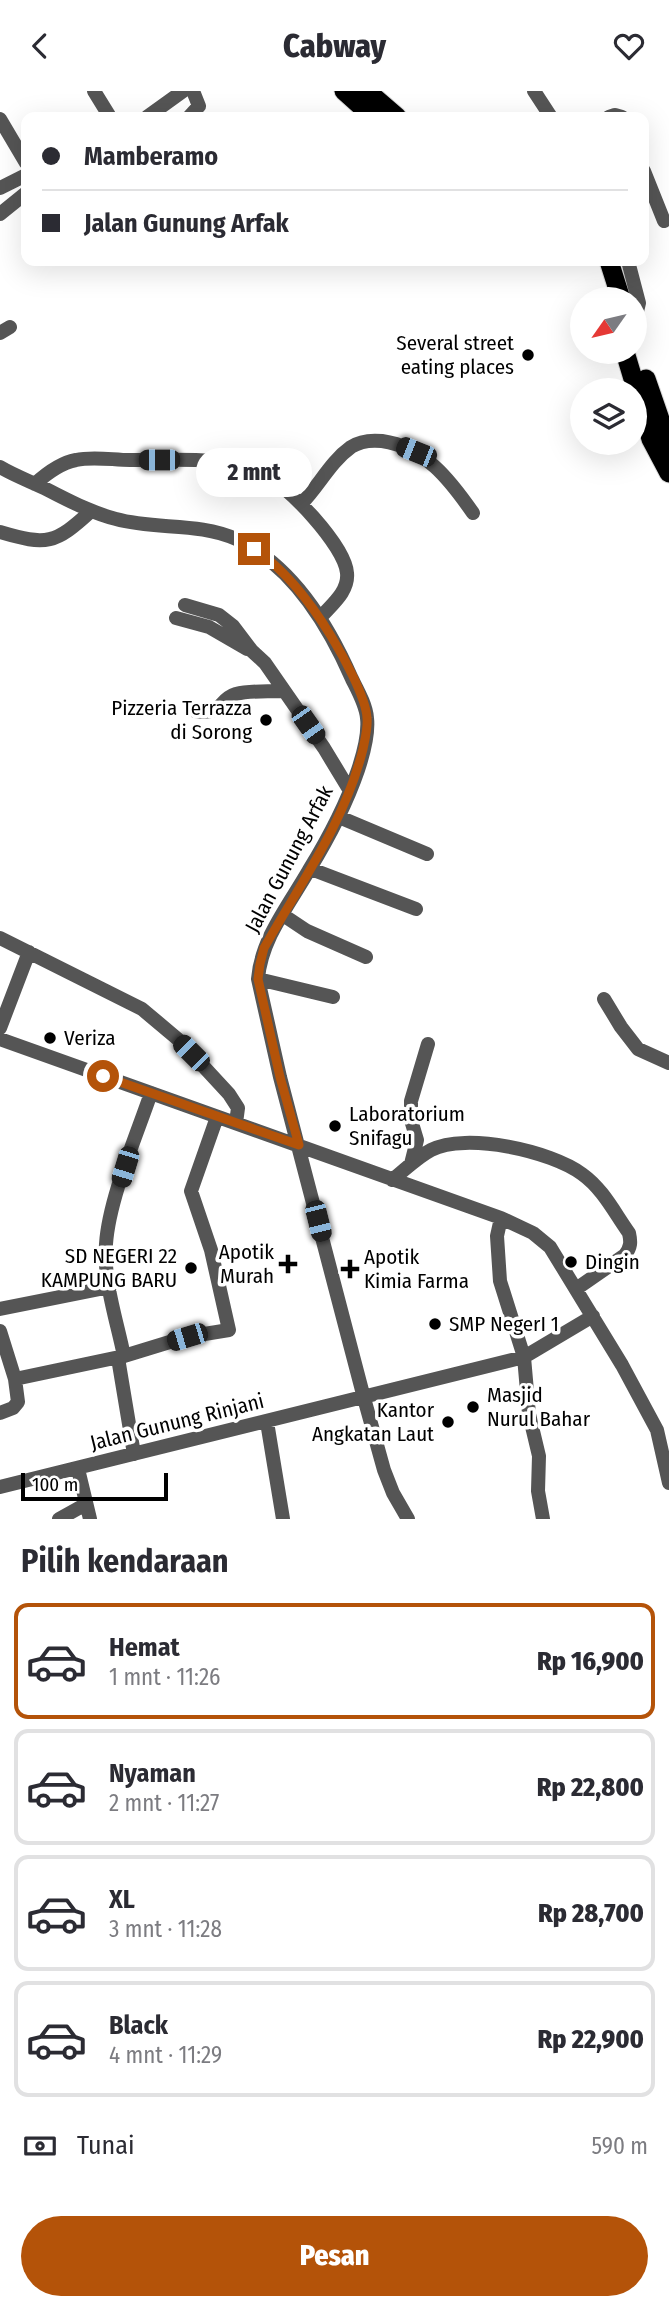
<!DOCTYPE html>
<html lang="id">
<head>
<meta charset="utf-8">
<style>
  :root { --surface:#fff; --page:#f7f7f7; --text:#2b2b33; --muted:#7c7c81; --line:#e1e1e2; --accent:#b45309 }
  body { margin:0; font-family:"Fira Sans Condensed",sans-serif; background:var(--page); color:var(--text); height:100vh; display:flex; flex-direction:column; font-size:26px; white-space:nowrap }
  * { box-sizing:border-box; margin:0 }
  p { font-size:23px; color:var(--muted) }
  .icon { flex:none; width:38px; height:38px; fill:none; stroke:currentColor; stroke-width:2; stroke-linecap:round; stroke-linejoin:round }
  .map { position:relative; height:1428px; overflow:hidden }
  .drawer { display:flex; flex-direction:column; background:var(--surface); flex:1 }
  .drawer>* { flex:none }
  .top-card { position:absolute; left:21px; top:21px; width:628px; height:154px; border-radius:14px; box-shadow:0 7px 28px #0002; display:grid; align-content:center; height:154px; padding:0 21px; background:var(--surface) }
  .needle { width:46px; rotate:236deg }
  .fabs { position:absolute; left:570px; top:196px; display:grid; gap:14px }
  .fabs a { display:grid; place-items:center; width:77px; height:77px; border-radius:50%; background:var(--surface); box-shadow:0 7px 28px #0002; font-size:35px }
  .scale { position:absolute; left:21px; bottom:18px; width:147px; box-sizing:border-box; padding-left:7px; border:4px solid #000; border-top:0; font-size:19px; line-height:24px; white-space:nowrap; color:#000; -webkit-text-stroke:5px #fff; paint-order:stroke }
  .end { position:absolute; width:32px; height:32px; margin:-16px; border:9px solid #b45309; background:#fff; box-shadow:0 0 0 4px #fff }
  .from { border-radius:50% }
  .bubble { position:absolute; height:49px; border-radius:24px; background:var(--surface); box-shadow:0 7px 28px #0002; font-size:23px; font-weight:800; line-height:49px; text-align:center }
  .car { position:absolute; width:21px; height:42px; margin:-21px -10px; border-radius:9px; box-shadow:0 0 5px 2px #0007; background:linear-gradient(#222 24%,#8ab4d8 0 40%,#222 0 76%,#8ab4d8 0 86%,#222 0) }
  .top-card b { display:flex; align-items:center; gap:24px; height:66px; font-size:26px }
  .top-card b+b { border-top:2px solid var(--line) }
  .top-card i { width:18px; height:18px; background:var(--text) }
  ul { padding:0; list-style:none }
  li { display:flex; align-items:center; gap:21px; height:116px; margin:0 14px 10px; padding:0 7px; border:4px solid var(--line); border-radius:14px }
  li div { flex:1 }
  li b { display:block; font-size:26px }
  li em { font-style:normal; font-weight:800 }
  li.selected { border-color:var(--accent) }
  li>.icon { width:63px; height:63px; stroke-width:1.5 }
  h2 { padding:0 21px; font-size:32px; line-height:84px }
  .pay { display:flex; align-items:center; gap:18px; height:77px; padding:0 21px; font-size:26px }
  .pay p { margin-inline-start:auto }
  .button { display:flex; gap:14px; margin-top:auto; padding:14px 21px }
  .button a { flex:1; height:80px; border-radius:42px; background:var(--accent); color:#fff; font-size:28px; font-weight:800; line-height:80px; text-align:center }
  header { display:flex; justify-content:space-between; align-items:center; height:91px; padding:0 21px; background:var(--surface); font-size:32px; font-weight:800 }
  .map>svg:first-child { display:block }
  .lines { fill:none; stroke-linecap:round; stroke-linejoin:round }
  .highway-casing { stroke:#dbdbdb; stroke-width:21 }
  .minor { stroke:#555; stroke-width:14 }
  .highway { stroke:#000; stroke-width:19 }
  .route { stroke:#b45309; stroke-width:9 }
  .poi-dot { fill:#000; stroke:#fff; stroke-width:2.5 }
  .labels { text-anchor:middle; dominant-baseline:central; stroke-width:7; stroke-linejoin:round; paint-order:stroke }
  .poi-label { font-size:21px; fill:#000; stroke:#fff; text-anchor:start }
  .street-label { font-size:21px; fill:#000; stroke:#fff }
</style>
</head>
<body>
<header><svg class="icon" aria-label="back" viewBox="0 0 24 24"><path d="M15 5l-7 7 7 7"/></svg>Cabway<svg class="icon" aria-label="heart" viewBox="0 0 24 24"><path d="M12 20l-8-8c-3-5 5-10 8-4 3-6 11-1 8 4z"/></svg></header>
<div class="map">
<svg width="669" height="1428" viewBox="0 0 669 1428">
  <rect width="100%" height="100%" fill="#fff"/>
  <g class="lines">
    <g class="highway-casing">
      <path id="highway" d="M344 0 373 26
        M367 0 397 26
        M609 170 621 208
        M625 261 651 348 669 382
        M646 288 669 354"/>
    </g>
    <path class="minor" d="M94 0 110 26
      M534 0 551 26
      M147 26 183 0
      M189 26 199 15 193 0
      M609 26 615 24 622 26
      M0 28 26 72
      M644 80 664 130
      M0 97 26 84
      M0 123 26 102
      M628 170 639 212 635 229
      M0 242 10 236
      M0 376C15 385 32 391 48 399 70 410 92 422 116 428 155 439 199 431 236 448 292 474 328 533 352 588 358 600 366 614 367 627 369 644 363 664 358 679 346 714 328 748 309 779 289 814 261 848 258 888L280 986 364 1307 384 1379 393 1402 408 1428
      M35 393C47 382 60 372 76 369 93 365 113 369 130 369 172 370 222 364 262 382 287 393 345 455 347 482 349 501 331 514 320 527
      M301 413C319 395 330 371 351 356 360 350 372 349 382 350 425 356 450 389 473 422
      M0 441C47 455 55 453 91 420
      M185 514 219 524 233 535 252 560 265 572 324 657 350 700
      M176 527 209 536 247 558
      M195 620C225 624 217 609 236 603 250 599 269 601 283 600
      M339 726 427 763
      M311 778 416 818
      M283 824 307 840 366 866
      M0 847 142 918 180 950 229 1003 238 1017 236 1032
      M258 888 333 906
      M604 908 621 936 638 958 669 972
      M0 937 29 861
      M0 948 501 1127 533 1142 550 1156 622 1274 657 1339 669 1392
      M411 1073 417 1049 411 1029V1010L428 953
      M392 1089C405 1079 416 1067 431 1059 466 1041 551 1060 582 1083 603 1098 614 1121 629 1142 631 1151 631 1156 625 1164L576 1198
      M501 1127 497 1145 500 1190 524 1266 529 1323 539 1365 538 1400 543 1428
      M0 1218 110 1196
      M0 1240 15 1288 18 1311 13 1317 0 1322
      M124 1265C117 1230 103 1190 106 1153 109 1108 136 1046 151 1002
      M118 1267 134 1363
      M15 1288 124 1265 186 1246 229 1239 211 1159 191 1100 217 1026
      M267 1331 283 1428
      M78 1378 90 1428
      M0 1396 524 1266 593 1225
      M59 1428 86 1413"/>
    <use href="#highway" class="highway"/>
  </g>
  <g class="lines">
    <path class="route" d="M103 985 299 1054 280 986 258 888 260 873 264 857C300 793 345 731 363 658 365 648 368 637 367 627 366 606 342 563 331 545 311 512 286 479 254 458"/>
  </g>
  <g class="poi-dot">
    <circle cx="528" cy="264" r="7"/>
    <circle cx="266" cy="629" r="7"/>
    <circle cx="50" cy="947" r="7"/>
    <circle cx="335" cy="1035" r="7"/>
    <circle cx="571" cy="1171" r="7"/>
    <path d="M284.5 1162.5h7v7h7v7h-7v7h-7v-7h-7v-7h7z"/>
    <circle cx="191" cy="1177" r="7"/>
    <path d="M346.5 1167.5h7v7h7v7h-7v7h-7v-7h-7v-7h7z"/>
    <circle cx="435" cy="1233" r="7"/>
    <circle cx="473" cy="1316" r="7"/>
    <circle cx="448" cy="1331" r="7"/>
  </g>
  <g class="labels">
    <g class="poi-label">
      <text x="514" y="252" text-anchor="end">Several street<tspan x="514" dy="24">eating places</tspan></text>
      <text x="252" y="617" text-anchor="end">Pizzeria Terrazza<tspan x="252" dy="24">di Sorong</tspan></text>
      <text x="64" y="947">Veriza</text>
      <text x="349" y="1023">Laboratorium<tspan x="349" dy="24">Snifagu</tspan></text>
      <text x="274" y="1161" text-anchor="end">Apotik<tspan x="274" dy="24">Murah</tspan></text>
      <text x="177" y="1165" text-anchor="end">SD NEGERI 22<tspan x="177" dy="24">KAMPUNG BARU</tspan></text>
      <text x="364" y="1166">Apotik<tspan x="364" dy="24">Kimia Farma</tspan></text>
      <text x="585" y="1171">Dingin</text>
      <text x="449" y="1233">SMP NegerI 1</text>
      <text x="487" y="1304">Masjid<tspan x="487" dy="24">Nurul Bahar</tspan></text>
      <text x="434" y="1319" text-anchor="end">Kantor<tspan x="434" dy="24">Angkatan Laut</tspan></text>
    </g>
    <g class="street-label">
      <text transform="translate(289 768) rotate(-62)">Jalan Gunung Arfak</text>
      <text transform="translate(177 1331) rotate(-14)">Jalan Gunung Rinjani</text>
    </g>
  </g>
</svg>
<div class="fabs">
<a><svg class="needle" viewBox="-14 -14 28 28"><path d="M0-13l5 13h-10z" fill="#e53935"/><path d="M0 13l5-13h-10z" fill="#7c7c81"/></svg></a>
<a><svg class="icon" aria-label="layers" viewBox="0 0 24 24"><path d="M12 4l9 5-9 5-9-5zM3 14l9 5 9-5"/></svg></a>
</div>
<div class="scale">100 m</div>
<i class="end from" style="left:103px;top:985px"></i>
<i class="end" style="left:254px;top:458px"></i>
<div class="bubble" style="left:196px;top:357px;width:116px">2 mnt</div>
<i class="car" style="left:416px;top:361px;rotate:292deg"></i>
<i class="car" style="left:159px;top:369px;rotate:270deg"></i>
<i class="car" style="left:308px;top:634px;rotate:145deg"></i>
<i class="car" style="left:191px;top:962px;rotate:315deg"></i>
<i class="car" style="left:125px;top:1076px;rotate:197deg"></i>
<i class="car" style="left:318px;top:1130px;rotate:166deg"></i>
<i class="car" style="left:187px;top:1246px;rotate:253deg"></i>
<div class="top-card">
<b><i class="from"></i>Mamberamo</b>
<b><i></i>Jalan Gunung Arfak</b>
</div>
</div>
<section class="drawer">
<h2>Pilih kendaraan</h2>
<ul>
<li class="selected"><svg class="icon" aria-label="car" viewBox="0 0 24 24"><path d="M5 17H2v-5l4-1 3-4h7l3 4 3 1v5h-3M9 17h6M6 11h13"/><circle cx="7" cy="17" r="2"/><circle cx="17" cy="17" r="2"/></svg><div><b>Hemat</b><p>1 mnt · 11:26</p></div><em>Rp 16,900</em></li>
<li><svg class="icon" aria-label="car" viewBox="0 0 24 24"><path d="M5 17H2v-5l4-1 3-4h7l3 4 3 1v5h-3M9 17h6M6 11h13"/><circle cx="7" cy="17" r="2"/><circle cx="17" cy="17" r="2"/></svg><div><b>Nyaman</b><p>2 mnt · 11:27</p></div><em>Rp 22,800</em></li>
<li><svg class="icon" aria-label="car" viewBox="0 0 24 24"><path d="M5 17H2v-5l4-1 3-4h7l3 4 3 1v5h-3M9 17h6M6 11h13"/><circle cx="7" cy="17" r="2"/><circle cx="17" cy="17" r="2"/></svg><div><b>XL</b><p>3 mnt · 11:28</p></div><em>Rp 28,700</em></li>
<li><svg class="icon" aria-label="car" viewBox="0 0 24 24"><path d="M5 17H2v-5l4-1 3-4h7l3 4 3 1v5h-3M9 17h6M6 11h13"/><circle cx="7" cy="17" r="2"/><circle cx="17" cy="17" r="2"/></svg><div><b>Black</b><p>4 mnt · 11:29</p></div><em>Rp 22,900</em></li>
</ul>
<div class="pay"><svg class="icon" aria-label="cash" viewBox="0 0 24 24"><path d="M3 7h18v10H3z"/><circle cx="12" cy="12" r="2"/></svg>Tunai<p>590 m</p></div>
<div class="button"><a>Pesan</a></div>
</section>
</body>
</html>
